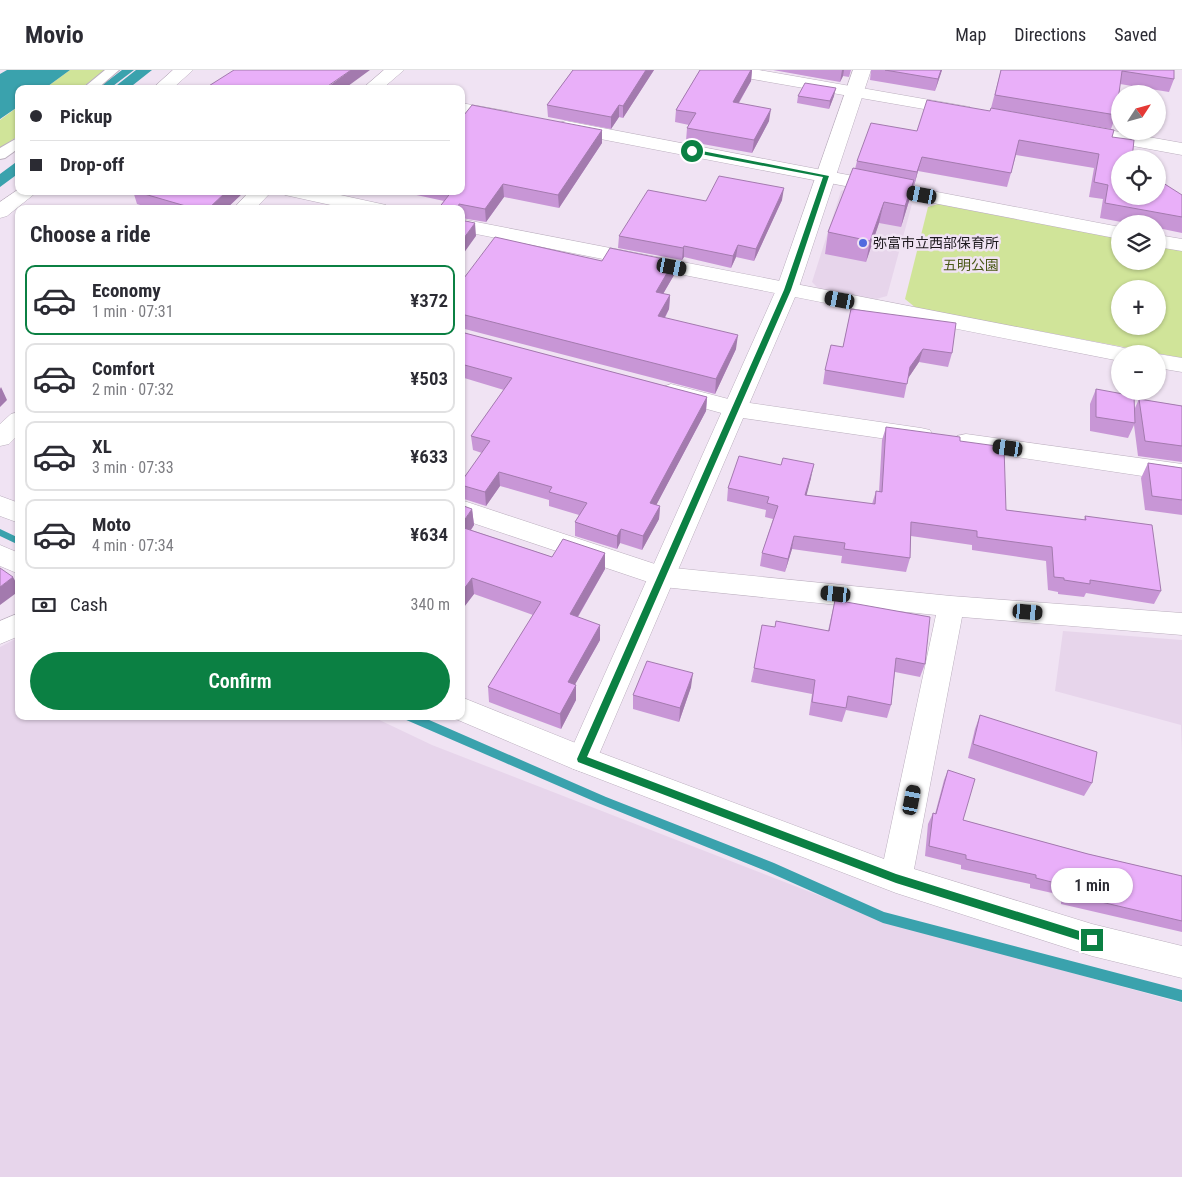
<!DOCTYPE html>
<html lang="en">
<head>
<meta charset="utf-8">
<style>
  :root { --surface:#fff; --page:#f7f7f7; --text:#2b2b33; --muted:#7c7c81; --line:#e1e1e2; --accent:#0b8043 }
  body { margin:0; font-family:"Roboto Condensed","Noto Sans JP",sans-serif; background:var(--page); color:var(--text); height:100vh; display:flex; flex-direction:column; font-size:19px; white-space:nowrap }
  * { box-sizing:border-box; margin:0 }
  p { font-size:16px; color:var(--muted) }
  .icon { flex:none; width:28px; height:28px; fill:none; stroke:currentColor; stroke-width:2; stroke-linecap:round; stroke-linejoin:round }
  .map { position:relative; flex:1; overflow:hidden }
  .drawer { position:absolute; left:15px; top:135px; width:450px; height:515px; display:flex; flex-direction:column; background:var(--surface); border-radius:10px; box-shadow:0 1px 4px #0004 }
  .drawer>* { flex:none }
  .top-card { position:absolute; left:15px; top:15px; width:450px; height:110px; border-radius:10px; box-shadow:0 1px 4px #0004; display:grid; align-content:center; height:110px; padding:0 15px; background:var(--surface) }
  .needle { width:32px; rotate:54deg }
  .tools { position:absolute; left:1111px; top:15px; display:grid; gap:10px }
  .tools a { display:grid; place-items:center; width:55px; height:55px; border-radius:50%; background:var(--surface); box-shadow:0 1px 4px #0004; font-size:25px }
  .end { position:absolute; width:22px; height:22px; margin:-11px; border:6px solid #0b8043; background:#fff; box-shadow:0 0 0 2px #fff }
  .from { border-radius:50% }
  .bubble { position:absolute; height:35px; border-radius:18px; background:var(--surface); box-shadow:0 1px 4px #0004; font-size:16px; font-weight:600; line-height:35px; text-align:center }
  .car { position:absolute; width:15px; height:30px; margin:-15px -8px; border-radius:6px; box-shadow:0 0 4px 1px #0007; background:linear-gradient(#222 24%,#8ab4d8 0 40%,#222 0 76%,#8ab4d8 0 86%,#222 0) }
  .top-card b { display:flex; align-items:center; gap:18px; height:48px; font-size:19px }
  .top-card b+b { border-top:1px solid var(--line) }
  .top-card i { width:12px; height:12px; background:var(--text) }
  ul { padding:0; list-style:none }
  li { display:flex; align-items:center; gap:15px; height:70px; margin:0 10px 8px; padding:0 5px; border:2px solid var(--line); border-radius:10px }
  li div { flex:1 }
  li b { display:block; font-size:19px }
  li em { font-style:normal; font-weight:600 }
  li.selected { border-color:var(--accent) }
  li>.icon { width:45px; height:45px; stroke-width:1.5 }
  h2 { padding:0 15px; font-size:22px; line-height:60px }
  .pay { display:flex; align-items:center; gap:12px; height:55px; padding:0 15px; font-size:19px }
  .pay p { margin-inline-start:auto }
  .primary-button { display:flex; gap:10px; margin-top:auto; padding:10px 15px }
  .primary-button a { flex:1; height:58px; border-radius:30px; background:var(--accent); color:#fff; font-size:20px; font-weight:600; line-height:58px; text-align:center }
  header { display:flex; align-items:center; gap:30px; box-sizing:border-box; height:70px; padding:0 25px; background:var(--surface); border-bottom:1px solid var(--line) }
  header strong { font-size:24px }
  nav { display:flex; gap:28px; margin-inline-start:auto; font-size:18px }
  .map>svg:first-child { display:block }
  .built { fill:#e7d5eb }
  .green { fill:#d0e499; fill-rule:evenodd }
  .water { fill:#3aa2ad }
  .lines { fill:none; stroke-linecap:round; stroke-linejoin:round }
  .stream { fill:#3aa2ad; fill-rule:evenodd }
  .service-casing { stroke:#bbafbe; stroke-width:2 }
  .minor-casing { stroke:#bbafbe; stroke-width:1 }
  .tertiary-casing { stroke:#bbafbe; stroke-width:1 }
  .service { fill:#fff; fill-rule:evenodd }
  .minor { fill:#fff; fill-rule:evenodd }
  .tertiary { fill:#fff; fill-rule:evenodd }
  .wall { fill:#c896d6 }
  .shaded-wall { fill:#a37aae }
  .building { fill:#e9aff9; stroke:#a37aae }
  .route { fill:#0b8043 }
  .poi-dot { fill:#506adf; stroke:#f0e3f3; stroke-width:2 }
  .labels { text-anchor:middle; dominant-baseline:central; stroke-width:5; stroke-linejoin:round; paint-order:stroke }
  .far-poi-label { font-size:14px; fill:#1e1a1f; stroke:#f0e3f3; text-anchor:start }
  .far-park-label { font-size:14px; fill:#4a5817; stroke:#f0e3f3 }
</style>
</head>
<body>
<header>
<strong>Movio</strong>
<nav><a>Map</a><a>Directions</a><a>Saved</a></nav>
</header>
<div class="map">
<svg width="1182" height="1107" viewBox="0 0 1182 1107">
  <rect width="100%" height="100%" fill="#f0e3f3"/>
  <path class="built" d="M851 117 905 129 912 134 887 226 876 229 819 219 812 212 841 121Z
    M1063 561 1182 570V685L1181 655 1055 621Z
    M19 567V646H371L432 675 890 853 1182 933V1107H0V577Z"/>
  <path class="green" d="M70 0H105L80 19H44Z
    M19 36V65L0 79V50Z
    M938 134 1120 169V191H1158V176L1182 181V288L916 238 905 229 928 137ZM1120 219H1158V256H1120Z"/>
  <path class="water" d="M7 0H70L44 19H19V36L0 49V4Z
    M122 0H134L109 19H97Z
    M136 0H152L128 19H112Z
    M19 90V103L0 117V104Z"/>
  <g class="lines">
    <path class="stream" d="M0 459 19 468V475L0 466Z
      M403 646H420L606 727 774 793 884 842 1182 920V932L883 853 766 801 598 733 404 649Z"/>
    <g class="service-casing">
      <path id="service" d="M105 0H119L97 19H82Z
        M19 67V78L5 88 0 89V78Z"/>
    </g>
    <g class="minor-casing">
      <path id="minor" d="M173 0H193L172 19H152Z
        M384 0H404L382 19H362Z
        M720 0H759L964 36 970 37 973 41 970 45 964 46 729 5 723 4Z
        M461 33 512 42 515 46 512 50 506 52 461 44Z
        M566 51 1120 157V169L559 61 557 57 559 53Z
        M1075 54 1182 73V85L1068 64 1066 60 1068 56Z
        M19 119V121H38L7 146 0 148V132Z
        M250 121H272L255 139H233Z
        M282 121H322L386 135 389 139H349L285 125Z
        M461 149 1120 277 1128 279 1131 284H1120V291L461 161Z
        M1158 165 1182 169V181L1158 177Z
        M1158 284 1182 288V302L1158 298Z
        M671 314 736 331 921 358 930 360 933 366 930 372 921 374 736 347 663 327 659 322 663 317Z
        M19 342V364L9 374 0 376V354L11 344Z
        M966 364 1182 394V412L957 378 954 372 957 366Z
        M0 426 19 433V453L0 446Z
        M461 430 664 497 951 526 1182 543V565L962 547 914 799 1092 854 1182 876V908L1092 886 896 823 571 698 451 647 461 646V627L593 680 884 789 936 545 663 517 461 449Z
        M0 475 19 483V504L0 496Z
        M19 543V566L0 574V551Z"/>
    </g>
    <g class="tertiary-casing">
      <path id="tertiary" d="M853 0H871L798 220 597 689 593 698 582 702 571 698 567 689 776 220Z"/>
    </g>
    <use href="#service" class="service"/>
    <use href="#minor" class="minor"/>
    <use href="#tertiary" class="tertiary"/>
  </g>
  <path class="wall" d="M573 0H654L623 48 619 47 611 59 548 47 547 35Z
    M700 0H752L751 11 739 33 769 51 752 83 686 71 687 58 689 55 675 52 676 40Z
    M773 0H851L849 7 843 6 840 12Z
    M871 0H942L935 21 870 10Z
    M1001 0H1174V9L1169 22 1120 14 1116 45 1111 59 991 38Z
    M798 26H834L829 39 797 33Z
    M602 60V73L559 138 504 127 486 152 461 148V139H438L444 131 398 121H461Z
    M917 61 1112 67 1120 126 1182 125V163L1158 158V154H1132L1100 148 1103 129 1089 127 1094 98 1016 85 1007 117 918 101 914 116H912L909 131 901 157 879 153 866 192 825 184 828 162 855 99 857 91Z
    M133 121H245L226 139H153L137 134Z
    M782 130 754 191 736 187 731 198 684 187 682 190 618 178 619 166 706 131Z
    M602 191H674V205L663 224 670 225 669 239 665 248 736 279 715 324 461 258V212Z
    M851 239 952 283 948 297 919 292 908 308 904 328 823 314 825 300 843 277Z
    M461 262 707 327 706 341 656 435 660 436 659 449 642 480 620 473 617 479 575 466V452L579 445 549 436V430L500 416 486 436 461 428V412L482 383 473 380 471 366 504 320 461 307Z
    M1096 319 1135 338 1139 329 1182 336V392L1138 386 1134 355 1128 368 1090 361V334Z
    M886 357 960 371 1006 440 1084 450 1085 446 1161 521 1154 534 1086 523 1084 527 1058 524V522L1048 520 1046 491 972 480V475L911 466 910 488 906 502 841 493 842 486 792 479 785 502 760 496 762 483 773 449 765 447 766 440 727 431 728 418 781 395 811 408 806 425 872 434 876 421 879 422 882 370Z
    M1148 393 1182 398V445L1145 440 1141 408Z
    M472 439 474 455 471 460 552 487 605 483V499L578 547 600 570 575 614 576 630 561 659 489 632 488 617 533 545 474 524 461 541Z
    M835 530 925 594 920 607 895 602 891 635 887 648 846 640 842 652 809 645 812 624 751 612 754 598 775 557 828 561Z
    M691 617 679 652 633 639V625Z
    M980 645 1092 713 1084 726 968 688 975 659Z
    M948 700 963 750 1088 784 1182 806V862L1061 834V825L1030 818V814L961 799V795L925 786 928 754 933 743 935 744 944 710Z"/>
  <path class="shaded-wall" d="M351 0H370L344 19H325Z
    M646 0H654L623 48V36Z
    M751 0H752L751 11 732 44 733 32Z
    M842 0H844L843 6 840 12Z
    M941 0H942L935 21 938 9Z
    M836 18 834 26 829 39 830 31Z
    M619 35V47L611 59V47Z
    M771 39 769 51 752 83 754 70Z
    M602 60V73L559 138 558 125Z
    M922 87 918 101 914 116 917 102Z
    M914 110 909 131 901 157 905 136Z
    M503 114 504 127 486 152 485 139Z
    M784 118 782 130 754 191 756 179Z
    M227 121H245L226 139H208Z
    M884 132 879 153 866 192 870 171Z
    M475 153 476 166 461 187V172Z
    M738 175 736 187 731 198 733 186Z
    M684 176V187L682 190 683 178Z
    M674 191V205L656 236V222Z
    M670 225 669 239 658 260V246Z
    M738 265 736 279 715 324 716 309Z
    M923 279 919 292 907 310 910 297Z
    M1 317 7 330 0 337V319Z
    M707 327 706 341 650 447V433Z
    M814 394 811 408 803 439 805 425Z
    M499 402 500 416 486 436 485 422Z
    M660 436 659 449 642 480 643 466Z
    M472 439 474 455 462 473 461 455Z
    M621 459 620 473 617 479V466Z
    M794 466 792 479 785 502 788 489Z
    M605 483V499L570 560V544Z
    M13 507 19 518V521L0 535V517Z
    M472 508 474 524 461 541V523Z
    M600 555V570L568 627V612Z
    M693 603 691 617 679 652 680 638Z
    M576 615V630L561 659 560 644Z"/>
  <path class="building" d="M234 0H351L325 18 328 19H204Z
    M573 0H646L623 36 619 35 611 47 547 35Z
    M700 0H751L733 32 771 39 754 70 687 58 696 43 676 40Z
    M885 0H941L938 9Z
    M1001 0H1174V9L1122 1 1116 45 995 25Z
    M805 13 836 18 830 31 798 26Z
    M927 30 990 41 991 38 1114 60 1112 67 1134 70 1132 89H1120V126H1158V110L1160 111 1182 125V147L1105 133 1108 115 1094 112 1099 84 1019 70 1011 103 922 87 917 102 857 91 871 53 917 61Z
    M472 35 602 60 558 125 503 114 485 139 459 134 458 139H438L452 121H461V44L464 45Z
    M853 98 914 110 905 136 884 132 870 171 828 162Z
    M719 106 784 118 756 179 738 175 733 186 684 176 683 178 619 166 648 120 706 131Z
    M134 121H227L208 139H196Z
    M461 150 475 153 461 172Z
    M495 167 602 191 610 178 674 191 656 222 670 225 658 246 738 265 716 309 461 244V212Z
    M851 239 956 253 952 283 923 279 910 297 907 314 825 300 831 275 843 277Z
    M461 262 707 327 650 433 660 436 643 466 621 459 617 466 575 452 587 433 549 422 552 417 499 402 485 422 461 415V412L490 371 471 366 512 308 461 294Z
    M1096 319 1134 326 1135 353 1096 347Z
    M1139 329 1182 336V376L1145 371Z
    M886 357 960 367V371L1004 377 1006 440 1086 450 1085 446 1152 455 1161 521 1090 510V514L1064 510V508L1054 507 1052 477 977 467V461L911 452 910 488 844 479 845 473 794 466 788 489 762 483 778 436 767 433 769 427 728 418 739 386 781 395 783 388 814 394 805 425 875 434 876 421 882 422Z
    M1148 393 1182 398V430L1152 426Z
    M461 435 472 439 461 455Z
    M461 457 552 487 563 469 605 483 570 544 600 555 568 612 576 615 560 644 488 617 541 532 472 508 461 523Z
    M0 498 13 507 0 517Z
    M835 530 930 547 925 594 896 588 891 635 848 626 846 638 812 632 815 610 754 598 762 555 775 557 776 551 829 561Z
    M647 591 693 603 680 638 633 625Z
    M980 645 1097 682 1092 713 973 674Z
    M948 700 975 709 963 750 1088 784 1182 806V851L1067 824V816L1036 808V805L966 789V785L929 776 933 743 936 744Z"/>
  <path class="route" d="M692 79 829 106 791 220 587 687 896 804 1092 865 1095 866V873L1092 874 896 813 578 692 577 689 784 220 823 107 690 82Z"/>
  <circle class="poi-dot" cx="863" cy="173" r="5"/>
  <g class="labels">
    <g class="far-poi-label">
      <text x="873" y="173">弥富市立西部保育所</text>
    </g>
    <g class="far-park-label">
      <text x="971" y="195">五明公園</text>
    </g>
  </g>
</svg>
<div class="tools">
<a><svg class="needle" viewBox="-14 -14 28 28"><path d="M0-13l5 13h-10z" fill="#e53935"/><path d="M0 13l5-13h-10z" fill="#7c7c81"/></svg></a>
<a><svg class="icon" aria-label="locate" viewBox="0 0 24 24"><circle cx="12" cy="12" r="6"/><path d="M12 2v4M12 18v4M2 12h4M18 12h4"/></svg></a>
<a><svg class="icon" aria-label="layers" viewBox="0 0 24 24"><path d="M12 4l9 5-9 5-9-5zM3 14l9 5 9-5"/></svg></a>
<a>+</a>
<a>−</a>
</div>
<i class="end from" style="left:692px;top:81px"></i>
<i class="end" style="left:1092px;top:870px"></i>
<div class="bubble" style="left:1051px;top:798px;width:82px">1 min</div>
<i class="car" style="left:922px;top:125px;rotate:281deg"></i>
<i class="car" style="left:672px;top:197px;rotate:101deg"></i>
<i class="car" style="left:840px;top:230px;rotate:281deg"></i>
<i class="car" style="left:1008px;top:378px;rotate:278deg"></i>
<i class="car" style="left:836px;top:524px;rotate:276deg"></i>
<i class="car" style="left:1028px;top:542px;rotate:95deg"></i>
<i class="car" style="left:912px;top:730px;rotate:11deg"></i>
<div class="top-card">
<b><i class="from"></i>Pickup</b>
<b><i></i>Drop-off</b>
</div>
<section class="drawer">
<h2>Choose a ride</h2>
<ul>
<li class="selected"><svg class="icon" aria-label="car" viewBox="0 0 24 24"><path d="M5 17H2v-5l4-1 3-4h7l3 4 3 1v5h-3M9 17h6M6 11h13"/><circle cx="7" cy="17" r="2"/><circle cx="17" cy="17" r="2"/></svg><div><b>Economy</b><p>1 min · 07:31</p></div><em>¥372</em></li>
<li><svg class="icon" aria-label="car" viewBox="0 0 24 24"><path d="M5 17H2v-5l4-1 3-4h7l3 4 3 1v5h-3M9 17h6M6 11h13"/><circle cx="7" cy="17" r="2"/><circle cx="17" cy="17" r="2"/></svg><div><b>Comfort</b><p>2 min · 07:32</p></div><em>¥503</em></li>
<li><svg class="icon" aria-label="car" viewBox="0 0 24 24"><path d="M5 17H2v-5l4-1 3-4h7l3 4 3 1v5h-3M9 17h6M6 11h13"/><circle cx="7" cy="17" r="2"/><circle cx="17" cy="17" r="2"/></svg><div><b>XL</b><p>3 min · 07:33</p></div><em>¥633</em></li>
<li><svg class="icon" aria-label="car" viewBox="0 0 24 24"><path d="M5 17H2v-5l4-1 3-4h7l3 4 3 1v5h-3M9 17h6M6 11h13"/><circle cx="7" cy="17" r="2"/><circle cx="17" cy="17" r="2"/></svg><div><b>Moto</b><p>4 min · 07:34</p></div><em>¥634</em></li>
</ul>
<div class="pay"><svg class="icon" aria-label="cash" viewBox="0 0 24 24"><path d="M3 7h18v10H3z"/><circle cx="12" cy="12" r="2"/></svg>Cash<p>340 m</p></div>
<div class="primary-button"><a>Confirm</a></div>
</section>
</div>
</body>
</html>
